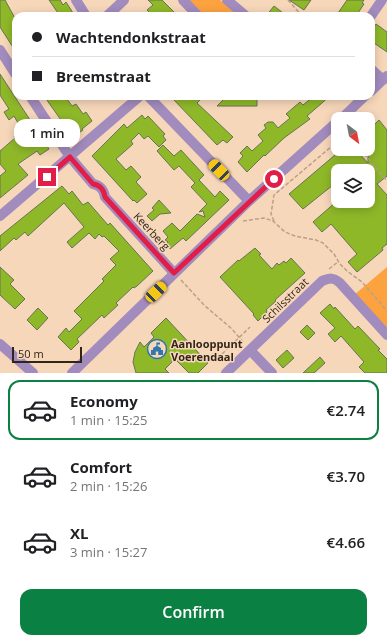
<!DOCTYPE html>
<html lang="en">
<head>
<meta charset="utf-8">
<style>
  :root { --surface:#fff; --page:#f2f2f2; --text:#202124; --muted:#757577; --line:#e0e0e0; --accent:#0b8043 }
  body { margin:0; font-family:"Open Sans",sans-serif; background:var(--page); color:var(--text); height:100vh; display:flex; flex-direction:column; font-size:15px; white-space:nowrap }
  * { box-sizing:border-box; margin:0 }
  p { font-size:13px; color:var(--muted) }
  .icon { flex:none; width:22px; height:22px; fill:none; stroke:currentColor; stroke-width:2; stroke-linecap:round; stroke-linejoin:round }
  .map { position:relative; height:373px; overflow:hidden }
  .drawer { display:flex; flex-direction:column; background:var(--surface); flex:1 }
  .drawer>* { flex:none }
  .guide { position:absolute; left:12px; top:12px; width:363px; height:88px; border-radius:12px; box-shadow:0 2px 10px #0003; display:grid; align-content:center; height:88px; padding:0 20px; background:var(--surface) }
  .needle { width:26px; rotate:148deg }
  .tools { position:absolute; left:331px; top:112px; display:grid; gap:8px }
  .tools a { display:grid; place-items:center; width:44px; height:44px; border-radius:8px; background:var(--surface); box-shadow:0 2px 10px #0003; font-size:20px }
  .scale { position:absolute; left:12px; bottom:10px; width:70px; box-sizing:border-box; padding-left:4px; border:2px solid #31251a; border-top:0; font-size:11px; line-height:14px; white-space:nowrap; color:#31251a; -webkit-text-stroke:3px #f7d7ba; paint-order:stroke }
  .end { position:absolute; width:18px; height:18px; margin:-9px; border:5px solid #e11d48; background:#fff; box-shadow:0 0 0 2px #fff }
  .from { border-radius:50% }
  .bubble { position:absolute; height:28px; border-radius:12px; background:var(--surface); box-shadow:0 2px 10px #0003; font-size:13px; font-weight:600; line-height:28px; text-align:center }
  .car { position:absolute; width:12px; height:24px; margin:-12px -6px; border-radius:5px; box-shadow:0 0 3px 1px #0007; background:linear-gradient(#f5c518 24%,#345 0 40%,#f5c518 0 76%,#345 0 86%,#f5c518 0) }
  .guide b { display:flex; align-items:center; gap:14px; height:38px; font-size:15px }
  .guide b+b { border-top:1px solid var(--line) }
  .guide i { width:10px; height:10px; background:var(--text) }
  ul { padding:7px 0 0; list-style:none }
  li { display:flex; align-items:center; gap:12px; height:60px; margin:0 8px 6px; padding:0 12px; border:2px solid transparent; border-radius:12px }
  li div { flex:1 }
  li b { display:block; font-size:15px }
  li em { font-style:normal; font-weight:600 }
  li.active { border-color:var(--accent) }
  li>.icon { width:36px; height:36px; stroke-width:1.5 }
  .action { display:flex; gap:8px; margin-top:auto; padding:8px 20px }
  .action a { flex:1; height:46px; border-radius:12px; background:var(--accent); color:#fff; font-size:16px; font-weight:600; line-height:46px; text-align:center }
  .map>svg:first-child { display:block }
  .green { fill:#fca340 }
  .building { fill:#8fb829; stroke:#677452 }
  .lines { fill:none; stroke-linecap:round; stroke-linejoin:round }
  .path { stroke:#baa089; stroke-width:1.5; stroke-dasharray:4 2; stroke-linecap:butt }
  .minor { stroke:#a28bbd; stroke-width:10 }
  .tertiary { stroke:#a28bbd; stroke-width:10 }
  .route { stroke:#e11d48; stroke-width:5 }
  .labels { text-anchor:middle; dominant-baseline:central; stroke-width:3; stroke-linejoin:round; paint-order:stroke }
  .street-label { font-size:11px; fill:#31251a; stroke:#f7d7ba }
  .poi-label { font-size:11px; font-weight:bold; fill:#31251a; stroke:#f7d7ba; text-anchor:start }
</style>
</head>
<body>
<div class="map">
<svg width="387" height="373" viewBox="0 0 387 373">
  <rect width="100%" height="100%" fill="#f7d7ba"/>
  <path class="green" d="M188 0H220L240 16H203Z
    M387 267V329L354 295Z"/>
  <path class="building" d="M0 0H5L16 20V52L0 27Z
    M49 0H60L63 5 66 2 75 16H60Z
    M148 0H162L178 16H153L147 10 153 5Z
    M289 0H311L304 10Z
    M347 0H364L362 3 364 4 356 16H336Z
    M274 6 287 16H266Z
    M376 24 387 32V52L371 41V32Z
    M0 74 49 149 40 155 37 151 18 164 28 175 0 198V176L6 171 0 164V151L15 138 14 136 22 130 14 116 9 120 4 112 9 109 0 95Z
    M44 96H65L72 106 76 104 83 114 86 112 92 121 82 129 83 130 73 137Z
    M178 96H197L200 100 197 103 233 137 227 143 223 140 217 145 174 100Z
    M225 96H257V106H217L224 99Z
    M314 96H330L307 116 310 119 284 138 265 156 264 155 247 172 238 162 243 156 240 153 247 146 252 151 263 141 258 135 266 128 264 125 268 122H273L278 128 290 118 286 114 300 102 303 105Z
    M142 115 145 119 148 116 165 134 163 136 166 140 159 147 148 136 144 139 139 133 131 141 133 144 116 159 126 170 131 166 141 177 136 182 147 194 137 203 134 200 133 201 92 156 124 124 127 128Z
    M379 120 387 130V176L377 184 387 195V244L382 248 383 250 357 272 348 262 357 254 331 224 322 232 313 222 337 201H368V171H338V181L303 209 289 194 342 149H355L368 163V126L372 123 374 125Z
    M163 145 174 156 181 150 204 175 199 180 215 197 220 191 229 200 186 241 183 238 170 249 166 245 168 242 165 240 168 237 163 231 172 223 180 231 197 214 205 217 203 211 199 212 207 204 191 187 195 183 179 166 174 170 157 151Z
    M62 186 69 194 72 191 83 205 88 202 108 225 110 223 153 271 137 286 134 288 133 287 116 303 118 305 104 318 102 315 77 339 79 342 71 350 58 337 66 328 69 332 82 319 74 311 104 281 102 279 116 265 110 259 119 251 104 236 102 237 99 234 95 239 89 233 72 248 67 242 84 227 64 203 28 236 25 232 16 240 14 238 0 251V236Z
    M159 200 171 213 160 214 152 221 147 216 154 210 152 208Z
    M255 248 261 254 259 255 272 269 277 263 279 265 284 261 286 263 291 258 305 273 275 300 276 301 266 310 267 312 258 321 253 315 254 314 220 277 238 260 239 261Z
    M0 267 14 280 10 284 25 299 15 309 0 295Z
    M330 304 334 309 335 307 355 329 358 326 380 349 378 350 387 359V373H365L359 367 364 362 341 336 335 342 328 334 335 328 320 313Z
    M38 308 48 318 37 330 27 320Z
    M166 318 208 363 198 373H189L175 359 165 369 169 373H136L133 362 135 352 140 342 144 347 154 337 151 333Z
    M307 325 315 333 308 340 300 332Z
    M287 350 294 358 283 368 276 360Z
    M320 357 325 363 314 373H303Z"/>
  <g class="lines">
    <path class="path" d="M288 0 302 16
      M360 149 387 181
      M243 221 264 218 273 221 285 232 295 236 316 240 323 243 334 254 340 264 347 271 362 282 387 311
      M274 221 271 214 274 195 338 141
      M329 269 339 261
      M181 280 204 305 232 329 243 342
      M222 354 250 327"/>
    <path class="minor" d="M76 0 86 16
      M183 0 198 16
      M227 0 246 16
      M107 16 124 0
      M371 16 382 0
      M0 50 16 75
      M371 69 383 80
      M371 91 387 76
      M30 96 70 157 93 184C100 185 104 190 105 197L174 273
      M148 96 249 201
      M341 119 365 96
      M0 216 140 96
      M250 350 272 373
      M72 373 249 201 338 121
      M226 373 322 281C330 278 333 277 340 283L387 335"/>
    <path class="tertiary" d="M0 344 33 373"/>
  </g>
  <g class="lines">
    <path class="route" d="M47 177 70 157 93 184C100 185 104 190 105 197L174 273 274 179"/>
  </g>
  <defs>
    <g id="civic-ring" transform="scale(1)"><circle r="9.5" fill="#f7d7ba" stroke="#3176ac" stroke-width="1.5"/><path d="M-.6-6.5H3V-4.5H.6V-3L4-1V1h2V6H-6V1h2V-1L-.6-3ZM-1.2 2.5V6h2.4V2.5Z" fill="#3176ac"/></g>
  </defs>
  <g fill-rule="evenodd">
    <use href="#civic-ring" x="157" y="349"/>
  </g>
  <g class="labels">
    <g class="street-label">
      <text transform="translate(152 231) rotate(47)">Keerberg</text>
      <text transform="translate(285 300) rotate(-44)">Schilsstraat</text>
    </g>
    <g class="poi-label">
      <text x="171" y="343">Aanlooppunt<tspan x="171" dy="13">Voerendaal</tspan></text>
    </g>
  </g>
</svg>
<div class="tools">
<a><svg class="needle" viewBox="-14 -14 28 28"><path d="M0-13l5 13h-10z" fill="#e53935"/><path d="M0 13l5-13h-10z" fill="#757577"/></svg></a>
<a><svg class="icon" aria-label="layers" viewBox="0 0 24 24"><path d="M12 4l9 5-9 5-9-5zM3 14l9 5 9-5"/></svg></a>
</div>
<div class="scale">50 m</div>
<i class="end from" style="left:274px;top:179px"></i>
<i class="end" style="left:47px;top:177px"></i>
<div class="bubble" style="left:14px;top:119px;width:66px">1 min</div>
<i class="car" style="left:219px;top:170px;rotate:316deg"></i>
<i class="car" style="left:156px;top:292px;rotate:46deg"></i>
<div class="guide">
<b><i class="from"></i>Wachtendonkstraat</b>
<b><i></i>Breemstraat</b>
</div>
</div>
<section class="drawer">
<ul>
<li class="active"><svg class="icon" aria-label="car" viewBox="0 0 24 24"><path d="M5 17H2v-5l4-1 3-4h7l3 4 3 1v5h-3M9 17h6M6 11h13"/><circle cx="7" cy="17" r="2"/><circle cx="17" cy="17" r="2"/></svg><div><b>Economy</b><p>1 min · 15:25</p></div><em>€2.74</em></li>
<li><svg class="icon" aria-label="car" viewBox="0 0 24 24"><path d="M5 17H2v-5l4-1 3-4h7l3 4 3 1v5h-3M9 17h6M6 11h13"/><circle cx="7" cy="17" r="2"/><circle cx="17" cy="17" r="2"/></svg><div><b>Comfort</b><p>2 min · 15:26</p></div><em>€3.70</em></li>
<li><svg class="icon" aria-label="car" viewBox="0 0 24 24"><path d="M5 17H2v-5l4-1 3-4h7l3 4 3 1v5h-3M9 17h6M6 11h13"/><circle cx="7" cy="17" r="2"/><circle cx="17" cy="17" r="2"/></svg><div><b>XL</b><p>3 min · 15:27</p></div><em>€4.66</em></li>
</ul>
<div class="action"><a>Confirm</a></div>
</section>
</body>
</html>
